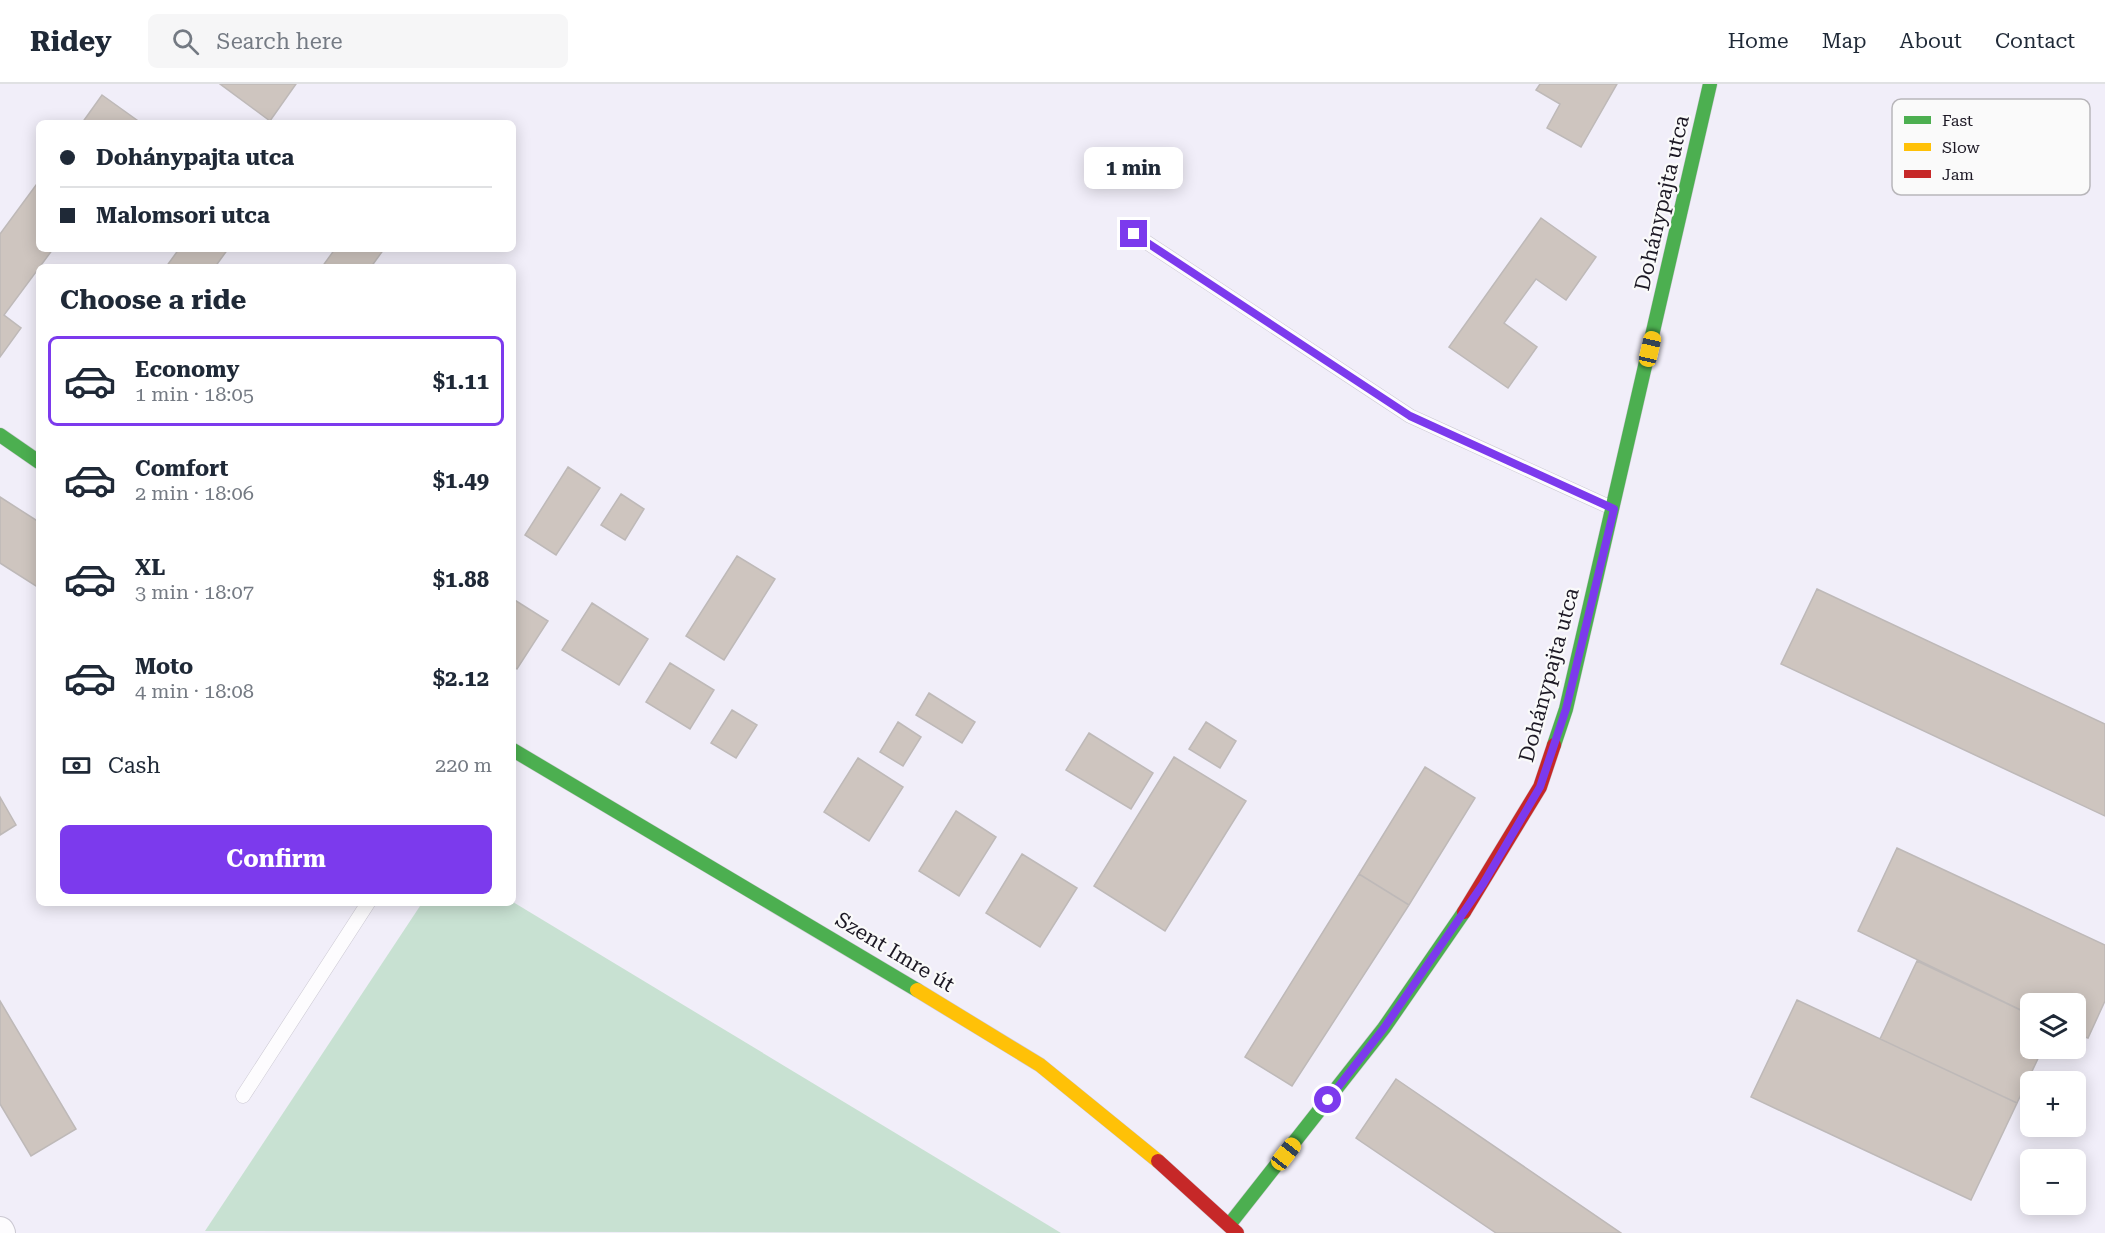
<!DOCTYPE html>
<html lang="en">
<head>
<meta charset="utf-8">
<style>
  :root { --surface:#fff; --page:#f6f6f7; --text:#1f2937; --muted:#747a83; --line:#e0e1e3; --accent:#7c3aed }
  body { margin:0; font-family:"Roboto Serif",serif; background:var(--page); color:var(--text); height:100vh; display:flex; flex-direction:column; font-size:22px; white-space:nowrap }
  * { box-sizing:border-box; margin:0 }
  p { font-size:20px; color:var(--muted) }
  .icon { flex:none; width:33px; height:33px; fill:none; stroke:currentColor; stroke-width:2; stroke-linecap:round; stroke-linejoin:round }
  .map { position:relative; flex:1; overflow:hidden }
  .drawer { position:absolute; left:36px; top:180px; width:480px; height:642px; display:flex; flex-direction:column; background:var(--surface); border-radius:9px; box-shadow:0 3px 15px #0003 }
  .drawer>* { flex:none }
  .guide { position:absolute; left:36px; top:36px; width:480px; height:132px; border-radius:9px; box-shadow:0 3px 15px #0003; display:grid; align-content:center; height:132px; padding:0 24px; background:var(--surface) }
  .fabs { position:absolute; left:2020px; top:909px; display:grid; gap:12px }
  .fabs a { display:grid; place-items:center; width:66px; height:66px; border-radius:9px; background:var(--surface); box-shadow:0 3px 15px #0003; font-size:30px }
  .end { position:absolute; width:27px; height:27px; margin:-14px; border:8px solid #7c3aed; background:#fff; box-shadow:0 0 0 3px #fff }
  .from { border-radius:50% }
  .bubble { position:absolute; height:42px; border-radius:9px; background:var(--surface); box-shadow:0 3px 15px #0003; font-size:20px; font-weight:700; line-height:42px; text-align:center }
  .car { position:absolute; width:18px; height:36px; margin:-18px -9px; border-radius:8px; box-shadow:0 0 4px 2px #0007; background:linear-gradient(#f5c518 24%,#345 0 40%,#f5c518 0 76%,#345 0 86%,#f5c518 0) }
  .guide b { display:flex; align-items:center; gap:21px; height:57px; font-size:22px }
  .guide b+b { border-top:2px solid var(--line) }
  .guide i { width:15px; height:15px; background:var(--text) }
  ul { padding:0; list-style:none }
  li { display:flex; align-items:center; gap:18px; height:90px; margin:0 12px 9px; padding:0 12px; border:3px solid transparent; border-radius:9px }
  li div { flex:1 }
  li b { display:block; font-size:22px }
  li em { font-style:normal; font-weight:700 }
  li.active { border-color:var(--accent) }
  li>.icon { width:54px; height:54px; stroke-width:1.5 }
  h2 { padding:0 24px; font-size:27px; line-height:72px }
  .pay { display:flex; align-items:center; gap:15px; height:66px; padding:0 24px; font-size:22px }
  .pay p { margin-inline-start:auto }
  .primary-button { display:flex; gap:12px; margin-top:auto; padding:12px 24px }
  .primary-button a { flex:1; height:69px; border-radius:9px; background:var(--accent); color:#fff; font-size:24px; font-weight:700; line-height:69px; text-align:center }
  header { display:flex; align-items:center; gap:36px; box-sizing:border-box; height:84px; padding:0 30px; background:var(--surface); border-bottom:2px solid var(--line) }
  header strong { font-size:28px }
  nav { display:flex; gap:33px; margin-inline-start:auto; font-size:21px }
  .search { width:420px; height:54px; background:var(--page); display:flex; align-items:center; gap:15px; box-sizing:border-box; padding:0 21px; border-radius:9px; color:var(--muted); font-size:22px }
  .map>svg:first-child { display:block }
  .green { fill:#c8e1d2 }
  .building { fill:#cec5bf; stroke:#beb9b8; stroke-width:1.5 }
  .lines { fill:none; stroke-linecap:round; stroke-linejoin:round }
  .lane-casing { stroke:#cbc8d2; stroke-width:15 }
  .street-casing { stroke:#cbc8d2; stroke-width:30 }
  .fast-casing { stroke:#cbc8d2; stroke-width:15 }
  .slow-casing { stroke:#cbc8d2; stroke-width:15 }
  .jam-casing { stroke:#cbc8d2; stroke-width:15 }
  .lane { stroke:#fdfcfe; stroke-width:14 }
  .street { stroke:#fdfcfe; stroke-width:28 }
  .fast { stroke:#4caf50; stroke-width:14 }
  .slow { stroke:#ffc107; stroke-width:14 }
  .jam { stroke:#c62828; stroke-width:14 }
  .route { stroke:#7c3aed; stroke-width:8 }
  .labels { text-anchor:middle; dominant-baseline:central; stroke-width:4.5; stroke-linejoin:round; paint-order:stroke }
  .street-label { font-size:21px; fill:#1d1925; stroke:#fafafa }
  .key { fill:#fafafa; stroke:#b8b6ba; stroke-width:1.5 }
  .key-label { font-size:16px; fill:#1d1925 }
</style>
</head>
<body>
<header>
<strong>Ridey</strong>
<div class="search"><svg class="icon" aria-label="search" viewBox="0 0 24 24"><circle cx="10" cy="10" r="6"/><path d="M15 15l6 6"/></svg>Search here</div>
<nav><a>Home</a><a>Map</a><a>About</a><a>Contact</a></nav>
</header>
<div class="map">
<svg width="2105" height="1149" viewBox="0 0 2105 1149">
  <rect width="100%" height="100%" fill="#f1eef9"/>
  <path class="green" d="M513 818 1061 1149 205 1147 422 819Z"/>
  <path class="building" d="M220 0H296L270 37Z
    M1540 0H1617L1581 63 1547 44 1560 20 1536 6Z
    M102 11 141 39H82Z
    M39 97V165H53L4 231 21 244 0 273V150Z
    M1541 134 1596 173 1566 216 1536 195 1504 239 1537 263 1508 304 1449 263Z
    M179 165H228L215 183H166Z
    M335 165H384L371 183H322Z
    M568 383 600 404 556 471 525 451Z
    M621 410 644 425 625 456 601 441Z
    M0 413 39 438V504L0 479Z
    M737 472 775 495 724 576 686 552Z
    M1817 505 2105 640V732L1781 580Z
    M513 515 548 537 517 585 513 582Z
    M592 519 648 555 619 601 562 566Z
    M670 579 714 606 690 645 646 618Z
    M929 609 975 638 962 659 916 631Z
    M732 626 757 641 736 674 711 659Z
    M898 638 921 653 903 682 880 668Z
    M1206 638 1236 657 1220 684 1189 665Z
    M1089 649 1153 689 1131 725 1066 686Z
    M1174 673 1246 717 1165 847 1094 802Z
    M858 674 903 703 869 757 824 728Z
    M1425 683 1475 714 1409 821 1359 790Z
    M0 713 16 741 0 751Z
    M956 727 996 753 959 812 919 787Z
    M1897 764 2105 861V917L2088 954 2076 950V920H2031V931L1858 847Z
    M1022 770 1077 804 1040 863 986 829Z
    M1359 790 1409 821 1292 1002 1245 973Z
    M1917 877 2031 931V964H2043L2017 1019 1880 955Z
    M1797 916 2017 1019 1971 1116 1751 1013Z
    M0 917 76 1045 31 1072 0 1020Z
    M1396 995 1621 1149H1496L1356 1054Z"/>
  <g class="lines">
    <g class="lane-casing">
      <path id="lane" d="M1134 150 1410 332 1612 424
        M243 1012 368 819"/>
    </g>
    <g class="street-casing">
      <path id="street" d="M0 1147 1 1149"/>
    </g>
    <g class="fast-casing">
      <path id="fast" d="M0 351 39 378
        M1554 661 1566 625 1710 0
        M513 666 917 906
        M1229 1141 1384 944 1464 828"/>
    </g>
    <g class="slow-casing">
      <path id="slow" d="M917 906 1040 981 1158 1077"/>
    </g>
    <g class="jam-casing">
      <path id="jam" d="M1464 828 1540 703 1554 661
        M1158 1077 1237 1149"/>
    </g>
    <use href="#lane" class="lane"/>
    <use href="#street" class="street"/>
    <use href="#fast" class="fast"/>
    <use href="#slow" class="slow"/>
    <use href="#jam" class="jam"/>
  </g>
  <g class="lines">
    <path class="route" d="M1134 150 1410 332 1614 425 1566 625 1540 703 1483 800 1384 944 1328 1016"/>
  </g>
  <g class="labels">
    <g class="street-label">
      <text transform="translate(1662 119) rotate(-77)">Dohánypajta utca</text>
      <text transform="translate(1549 591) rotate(-75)">Dohánypajta utca</text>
      <text transform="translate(895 868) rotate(31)">Szent Imre út</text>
    </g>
  </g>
  <rect x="1892" y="15" width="198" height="96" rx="9" class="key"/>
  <rect x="1904" y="32" width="27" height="8" fill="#4caf50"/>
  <rect x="1904" y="59" width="27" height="8" fill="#ffc107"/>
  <rect x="1904" y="86" width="27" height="8" fill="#c62828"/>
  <g class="key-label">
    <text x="1942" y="42">Fast</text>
    <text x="1942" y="69">Slow</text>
    <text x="1942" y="96">Jam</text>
  </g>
</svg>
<div class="fabs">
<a><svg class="icon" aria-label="layers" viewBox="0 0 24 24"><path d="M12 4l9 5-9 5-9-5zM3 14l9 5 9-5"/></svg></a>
<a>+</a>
<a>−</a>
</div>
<i class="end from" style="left:1328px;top:1016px"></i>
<i class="end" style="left:1134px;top:150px"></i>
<div class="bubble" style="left:1084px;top:63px;width:99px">1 min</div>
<i class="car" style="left:1650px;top:265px;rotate:13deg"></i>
<i class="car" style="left:1286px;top:1070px;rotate:38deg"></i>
<div class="guide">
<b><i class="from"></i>Dohánypajta utca</b>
<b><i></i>Malomsori utca</b>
</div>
<section class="drawer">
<h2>Choose a ride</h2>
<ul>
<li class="active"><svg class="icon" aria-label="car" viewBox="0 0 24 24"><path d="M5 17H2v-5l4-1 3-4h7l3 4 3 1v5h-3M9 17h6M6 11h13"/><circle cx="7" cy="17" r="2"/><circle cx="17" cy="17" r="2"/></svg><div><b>Economy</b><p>1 min · 18:05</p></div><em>$1.11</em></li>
<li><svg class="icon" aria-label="car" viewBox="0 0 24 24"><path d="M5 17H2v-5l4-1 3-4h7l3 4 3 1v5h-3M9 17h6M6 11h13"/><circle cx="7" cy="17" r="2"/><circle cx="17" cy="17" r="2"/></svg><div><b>Comfort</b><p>2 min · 18:06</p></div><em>$1.49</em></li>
<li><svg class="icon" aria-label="car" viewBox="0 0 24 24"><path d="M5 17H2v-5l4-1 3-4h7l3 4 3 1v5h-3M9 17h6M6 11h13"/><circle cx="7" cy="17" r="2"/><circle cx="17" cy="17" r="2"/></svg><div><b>XL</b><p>3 min · 18:07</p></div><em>$1.88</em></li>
<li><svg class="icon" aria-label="car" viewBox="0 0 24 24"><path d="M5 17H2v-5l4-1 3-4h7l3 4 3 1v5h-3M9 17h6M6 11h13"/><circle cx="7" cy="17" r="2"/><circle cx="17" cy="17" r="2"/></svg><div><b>Moto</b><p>4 min · 18:08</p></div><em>$2.12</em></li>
</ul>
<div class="pay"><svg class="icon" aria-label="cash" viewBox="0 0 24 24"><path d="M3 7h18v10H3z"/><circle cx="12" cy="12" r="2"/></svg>Cash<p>220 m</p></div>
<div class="primary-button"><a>Confirm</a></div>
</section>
</div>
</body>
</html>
